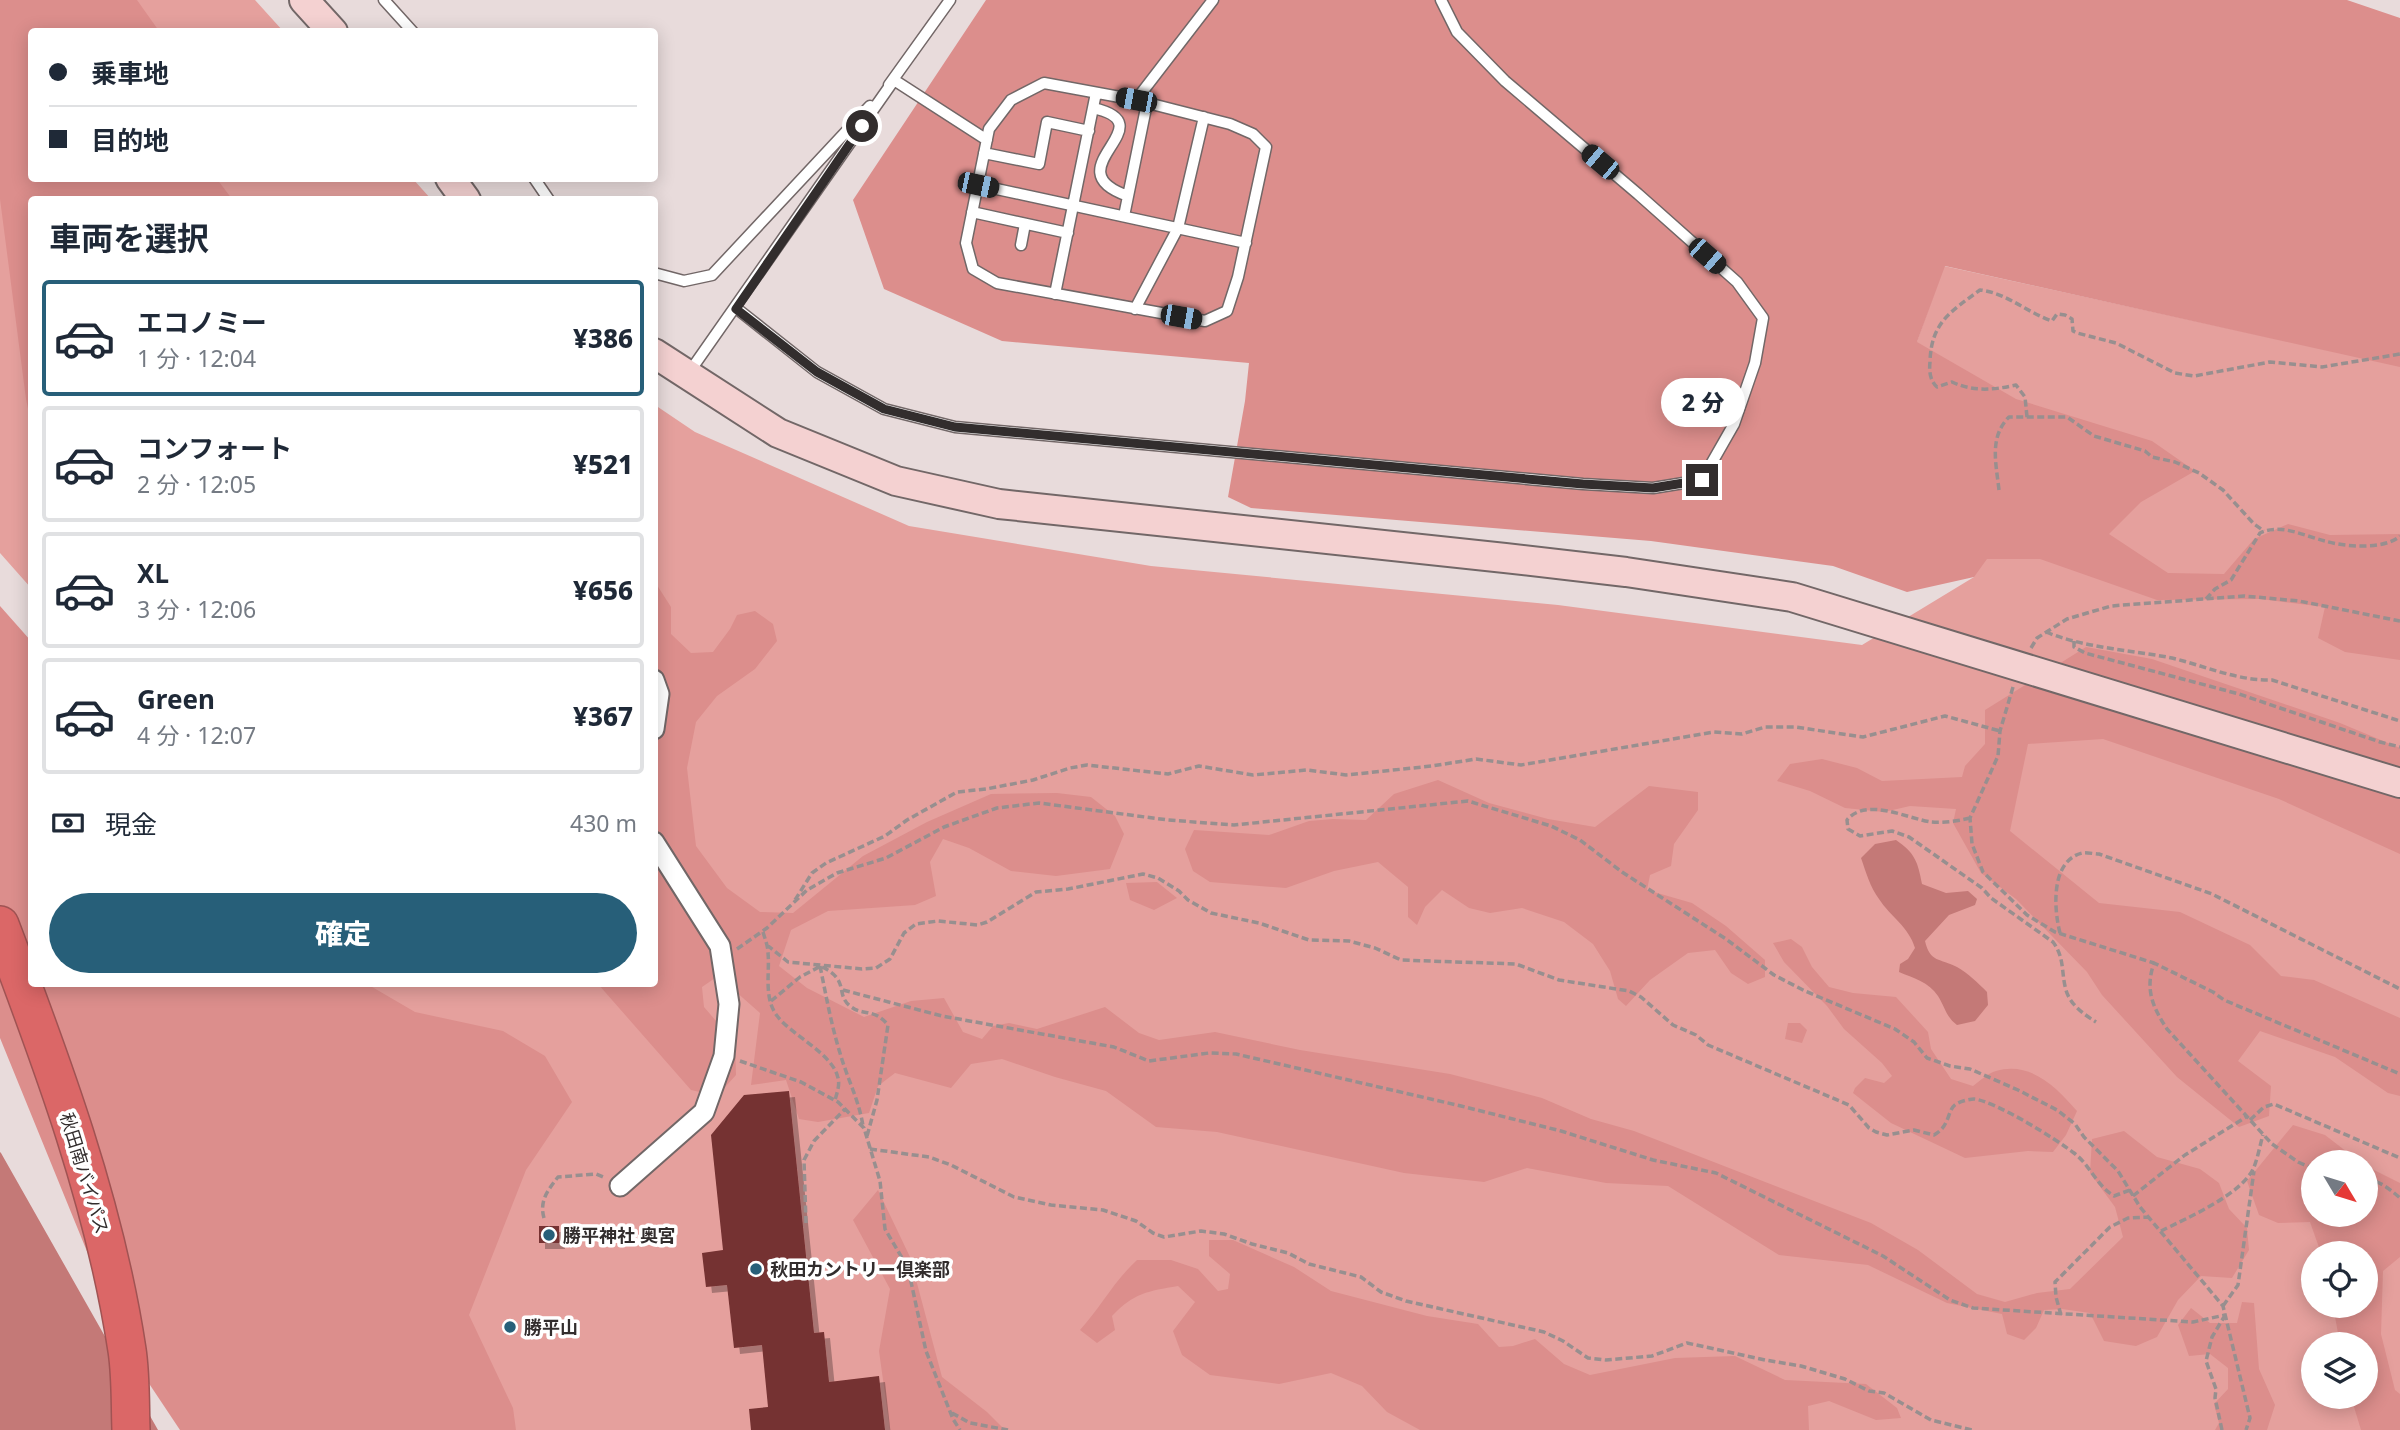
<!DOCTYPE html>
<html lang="ja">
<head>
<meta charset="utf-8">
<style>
  :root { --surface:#fff; --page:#f6f6f7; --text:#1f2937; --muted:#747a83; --line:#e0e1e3; --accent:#275f79 }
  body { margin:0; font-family:"Noto Sans","Noto Sans JP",sans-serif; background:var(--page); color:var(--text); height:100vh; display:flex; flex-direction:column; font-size:26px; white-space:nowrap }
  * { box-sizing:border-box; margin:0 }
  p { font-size:23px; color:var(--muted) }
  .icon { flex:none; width:38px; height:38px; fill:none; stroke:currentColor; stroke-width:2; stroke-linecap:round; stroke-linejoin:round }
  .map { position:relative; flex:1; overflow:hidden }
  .panel { position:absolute; left:28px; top:196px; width:630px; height:791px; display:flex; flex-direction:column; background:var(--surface); border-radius:7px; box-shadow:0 4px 18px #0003 }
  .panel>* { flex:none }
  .hud { position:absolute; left:28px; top:28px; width:630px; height:154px; border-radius:7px; box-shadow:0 4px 18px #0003; display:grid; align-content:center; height:154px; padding:0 21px; background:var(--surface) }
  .needle { width:46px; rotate:128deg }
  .tools { position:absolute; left:2301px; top:1150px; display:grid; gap:14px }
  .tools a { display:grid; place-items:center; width:77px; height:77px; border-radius:50%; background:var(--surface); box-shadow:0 4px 18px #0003; font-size:35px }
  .end { position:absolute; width:32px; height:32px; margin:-16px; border:9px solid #322d2d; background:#fff; box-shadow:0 0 0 4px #fff }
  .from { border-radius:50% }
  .bubble { position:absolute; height:49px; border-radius:24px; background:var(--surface); box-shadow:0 4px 18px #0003; font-size:23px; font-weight:800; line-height:49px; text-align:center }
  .car { position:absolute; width:21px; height:42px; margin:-21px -10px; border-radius:9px; box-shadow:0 0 5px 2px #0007; background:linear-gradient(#222 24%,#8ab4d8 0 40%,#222 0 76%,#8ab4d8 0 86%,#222 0) }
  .hud b { display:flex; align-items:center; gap:24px; height:66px; font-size:26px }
  .hud b+b { border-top:2px solid var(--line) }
  .hud i { width:18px; height:18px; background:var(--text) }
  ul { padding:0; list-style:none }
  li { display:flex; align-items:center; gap:21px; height:116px; margin:0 14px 10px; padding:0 7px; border:4px solid var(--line); border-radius:7px }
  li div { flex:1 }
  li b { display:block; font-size:26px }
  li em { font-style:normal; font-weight:800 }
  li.on { border-color:var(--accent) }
  li>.icon { width:63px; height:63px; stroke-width:1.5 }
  h2 { padding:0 21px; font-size:32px; line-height:84px }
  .pay { display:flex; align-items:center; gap:18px; height:77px; padding:0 21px; font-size:26px }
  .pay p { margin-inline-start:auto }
  .primary-button { display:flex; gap:14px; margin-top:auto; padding:14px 21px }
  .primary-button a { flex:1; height:80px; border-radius:42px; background:var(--accent); color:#fff; font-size:28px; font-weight:800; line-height:80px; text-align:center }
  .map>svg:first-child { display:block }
  .green { fill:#e5a09d; fill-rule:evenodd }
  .forest { fill:#dc8e8c }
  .water { fill:#c47977 }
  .building { fill:#743131; filter:url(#shadow) }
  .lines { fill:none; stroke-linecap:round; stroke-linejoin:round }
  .lane-casing { stroke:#726767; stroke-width:13 }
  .street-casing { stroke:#726767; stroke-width:23 }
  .secondary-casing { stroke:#726767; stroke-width:32 }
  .highway-casing { stroke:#a05353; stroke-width:40 }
  .path { stroke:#988f8f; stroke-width:3.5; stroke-dasharray:7 3.5; stroke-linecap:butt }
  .lane { stroke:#fff; stroke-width:10 }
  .street { stroke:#fff; stroke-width:19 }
  .secondary { stroke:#f4d1d1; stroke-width:28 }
  .highway { stroke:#db6767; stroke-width:37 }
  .route { stroke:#322d2d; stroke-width:9 }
  .poi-dot { fill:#275f79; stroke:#fff; stroke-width:2.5 }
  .labels { text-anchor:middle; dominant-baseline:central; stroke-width:7; stroke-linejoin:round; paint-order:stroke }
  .street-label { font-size:18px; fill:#322d2d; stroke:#fff }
  .poi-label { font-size:18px; font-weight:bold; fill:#322d2d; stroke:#fff; text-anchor:start }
</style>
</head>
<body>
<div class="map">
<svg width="2400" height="1430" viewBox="0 0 2400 1430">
  <defs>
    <filter id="shadow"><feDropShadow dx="6" dy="6" stdDeviation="0" flood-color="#0004"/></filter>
  </defs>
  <rect width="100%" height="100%" fill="#e8dbdb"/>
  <path class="green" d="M0 0H255L283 31 32 32V178L413 179 431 199 32 200 31 588 0 553Z
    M1944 266 2400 366V1430H495L337 984H654L655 405 695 432 909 526 1151 566 1558 605 1862 645 1974 577 1877 453ZM2314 1162H2366V1214H2314ZM2314 1253H2366V1306H2314ZM2314 1344H2366V1396H2314Z"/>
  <path class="forest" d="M0 0H137L159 31 32 32V178L217 179 232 199 32 200 31 423 26 399 0 199Z
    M986 0H2347L2400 18V367L1945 266 1917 342 2016 399 2152 441 2195 471 2141 502 2109 534 2168 573 2224 574 2254 539 2288 524 2330 535 2400 534V660L2345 652 2318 638 2325 607 2260 599 2157 600 2040 559H1987L1974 577 1907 592 1833 566 1651 541 1251 508 1228 497 1245 401 1249 363 1002 341 884 289 853 200Z
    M655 582 671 607V634L691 653 713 652 730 629 737 615 755 611 773 624 777 641 755 669 717 696 696 722 687 768 696 846 727 888 760 912 793 913 863 856 927 822 991 794 1057 793 1091 797 1115 816 1124 834 1110 869 1056 876 1011 871 969 848 943 839 930 862 936 896 915 905 828 911 791 930 779 966 807 988 864 1017 911 1001 944 998 963 1032 982 1039 993 1026 1009 1023 1037 1029 1105 1007 1139 1033 1159 1040 1215 1032 1300 1050 1450 1074 1542 1098 1591 1119 1634 1131 1871 1223 1918 1250 1977 1294 2005 1302 2037 1293 2070 1289 2123 1237 2115 1207 2090 1173 2092 1139 2124 1131 2157 1157 2200 1169 2219 1183 2229 1209 2247 1228 2249 1250 2232 1278 2201 1276 2178 1300 2157 1337 2136 1346 2104 1341 2090 1313 2062 1309 2044 1310 2036 1328 2024 1340 2007 1334 2002 1314 1947 1303 1868 1265 1779 1255 1668 1186 1606 1183 1527 1168 1484 1182 1404 1173 1217 1132 1156 1127 1106 1091 1055 1077 1002 1059 971 1064 951 1088 895 1073 878 1086 869 1113 818 1122 799 1119 786 1080 751 1085 760 1013 718 976 702 987 704 1007 735 1043 736 1075 717 1096 691 1090 598 984H654Z
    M0 606 31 641 32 984H367L415 1012 503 1031 545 1056 572 1102 526 1170 469 1315 513 1408 516 1430H180L128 1352 0 1038Z
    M2086 647 2152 659 2340 723 2400 748V854L2279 799 2103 739 2028 744 2010 831 2099 903 2180 912 2250 945 2281 976 2314 980 2400 1018V1096L2388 1093 2335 1057 2260 1031 2238 1061 2271 1086 2269 1116 2239 1127 2177 1077 2102 995 2087 972 2016 899 1981 873 1953 823 1956 809 1910 806 1884 812 1845 808 1810 791 1777 781 1790 764 1822 759 1857 768 1882 781 1962 777 1965 766 1985 744V710Z
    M1438 780 1489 803 1548 819 1595 827 1649 786 1698 792V810L1674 844 1671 866 1650 875 1647 890 1692 903 1726 926 1765 960V977L1748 984 1731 973 1715 950 1688 953 1650 980 1626 1006 1618 999 1610 971 1593 944 1564 922 1522 908 1490 913 1469 908 1442 890 1425 907 1417 925 1408 917V887L1378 862 1334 871 1286 888 1210 882 1193 871 1185 849 1194 830 1269 835 1309 821 1333 819 1366 820 1394 794Z
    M1157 882 1177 898 1154 910 1130 900 1126 883Z
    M1791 939 1802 947 1812 967 1829 987 1853 993 1896 997 1928 1032 1931 1049 1951 1079 1973 1086C1980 1081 1988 1073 1996 1071 2031 1061 2056 1087 2077 1111L2066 1135 2053 1152 2028 1151 1965 1158 1891 1123 1853 1093 1855 1088 1865 1078 1884 1083 1892 1076 1882 1063 1844 1029 1827 1006 1784 962 1773 943Z
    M1788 1023H1800L1807 1030 1802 1043 1785 1039Z
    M2293 1125 2325 1135 2360 1162H2314V1214H2366V1166L2400 1183V1257L2383 1271 2381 1334 2395 1390 2400 1394V1430H2361L2351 1397 2366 1396V1344H2340L2333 1306H2366V1253H2321L2310 1222 2278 1223 2259 1215 2247 1181Z
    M878 1190 910 1257 942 1377 987 1412 1005 1430H890L879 1351 890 1289 853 1220Z
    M1209 1240H1233L1294 1267 1331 1291 1427 1316 1478 1324 1499 1347 1513 1346 1535 1339 1564 1364 1590 1375 1675 1358 1735 1356 1785 1380 1866 1384 1897 1408 1901 1418 1876 1420 1829 1401 1808 1406 1809 1430H1420L1387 1412 1362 1386 1331 1373 1279 1384 1210 1375 1182 1355 1173 1331 1195 1302 1178 1286C1148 1291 1134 1293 1112 1316L1115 1330 1097 1343 1080 1330C1101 1307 1114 1281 1137 1260H1171L1198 1269 1218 1291 1228 1289 1230 1274 1209 1256Z
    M2242 1302 2254 1303 2259 1369 2275 1405 2267 1430H2215L2219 1423 2214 1404 2228 1389V1368L2210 1354 2189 1356 2178 1325 2191 1308 2210 1323H2237Z"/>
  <path class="water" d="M1896 840C1915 853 1918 862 1922 884L1946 893 1968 891 1977 899 1975 905 1949 915 1925 941C1930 963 1940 958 1957 967 1968 973 1978 983 1987 992L1988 1005 1975 1021 1957 1025C1946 1017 1945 1007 1938 996 1929 982 1913 978 1899 972L1900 964 1908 959 1915 948C1909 927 1890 916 1879 899 1870 887 1866 872 1861 858L1875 844Z
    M0 1152 1 1153 158 1430H0Z"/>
  <path class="building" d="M789 1091 814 1333 824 1332 829 1382 879 1376 885 1430H751L749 1409 768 1407 762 1345 734 1348 727 1285 706 1287 702 1253 723 1250 711 1135 744 1095Z
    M539 1226H559V1243H539Z"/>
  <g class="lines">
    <g class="lane-casing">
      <path id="lane" d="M384 0 413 32
        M1044 83 1136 100 1230 124 1253 134 1266 147 1238 277 1227 311 1205 321 997 283 973 269 966 243 989 129 1011 100Z
        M889 85 950 0
        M1136 100 1213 0
        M1093 108C1169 125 1050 169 1128 196
        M984 153 1039 164 1047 122 1089 131
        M534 178 549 200
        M978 185 1246 243
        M972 212 1068 233
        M1124 216 1147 103
        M1021 245 1025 224
        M654 273 684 281 712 275 870 106
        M1055 294 1096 93
        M736 308 817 372 884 409 955 427 1583 484 1653 488 1702 480 1734 424 1755 363 1763 318 1737 282 1638 194 1505 81 1457 32 1441 0
        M1135 309 1178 228 1204 117
        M688 374 894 80 987 140"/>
    </g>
    <g class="street-casing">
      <path id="street" d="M654 680 659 694 654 729
        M620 1186 704 1112 724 1056 729 1004 720 946 654 842"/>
    </g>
    <g class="secondary-casing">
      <path id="secondary" d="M304 0 333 32
        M450 178 466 200
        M654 353 778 433 896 481 999 504 1505 558 1626 572 1792 597 2400 783"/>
    </g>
    <g class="highway-casing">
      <path id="highway" d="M0 925C52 1062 105 1204 127 1350 131 1376 130 1404 131 1430"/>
    </g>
    <path class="path" d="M2027 417 2025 397 2016 385C1993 390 1974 392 1952 382L1937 387C1930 381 1929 371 1930 362 1931 323 1950 312 1980 290 2007 293 2026 312 2052 321L2057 314 2065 315 2072 319 2073 331 2077 333 2116 343 2175 373 2194 376 2270 362 2322 367 2400 354
      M1999 490C1996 463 1989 437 2009 417H2067L2094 436 2145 451 2152 457 2175 462 2199 473 2223 490 2254 524 2264 531
      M2206 599 2215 589 2231 580 2260 533C2281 523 2304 536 2325 541 2344 547 2385 550 2400 536
      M2046 632C2085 648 2131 650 2172 658 2205 666 2238 681 2272 680L2400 721
      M2074 641V647L2085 653 2239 694 2380 742 2400 747
      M2031 648 2037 638 2067 619 2111 606 2244 596 2299 601 2400 621
      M2013 687 2000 731 1998 756 1970 818 1972 844 1983 872 2027 915 2055 932 2154 963
      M1970 818C1958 821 1944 823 1931 822 1906 818 1866 797 1847 820L1848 829 1860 836 1892 831 1909 837 1982 888 1991 898 2053 942C2065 958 2061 973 2066 990 2070 1005 2085 1015 2096 1022
      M795 900 812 873 826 863 885 836 907 820 957 792 986 789 1033 780 1070 768 1087 765 1168 774 1199 766 1253 775 1307 770 1346 775 1432 766 1476 759 1521 765 1714 732 1742 734 1765 727H1795L1863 737 1945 716 2000 731
      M763 932C765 939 768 946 768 953 770 973 763 999 778 1017 793 1036 833 1054 838 1078 840 1085 837 1093 835 1100
      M2060 933C2054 910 2050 861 2082 853 2086 852 2094 854 2099 854L2212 894 2400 989
      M767 945 788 962 862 969 876 968 890 959 904 933 916 924 938 921 978 925 987 922 1036 892 1068 889 1143 874 1158 878 1179 891 1188 900 1211 913 1259 923 1309 940 1349 941 1375 948 1401 960 1516 964 1559 980 1629 991 1641 997 1673 1025 1696 1035 1708 1045 1849 1105 1869 1128 1876 1132 1887 1135 1914 1130 1934 1135C1952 1125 1946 1108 1958 1103 1962 1101 1970 1099 1974 1099 1995 1101 2056 1139 2074 1153 2090 1165 2096 1185 2114 1196L2130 1190
      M737 949 767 928 807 890 837 873 886 858 944 827 997 808 1039 803 1168 820 1234 825 1468 801 1551 826 1580 840 1622 872 1726 939 1774 975 1805 991 1895 1029 1914 1042 1927 1058 1950 1066 1970 1069 2018 1090 2057 1110 2075 1124 2084 1137 2118 1171 2140 1207 2223 1306 2250 1418 2246 1430
      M820 966C826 995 831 1024 840 1053 847 1078 859 1100 863 1126
      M822 967C850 980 835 994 850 1006 864 1017 873 1007 888 1025L877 1100 867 1136
      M843 990 942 1016 1114 1047 1149 1061 1209 1053 1236 1054 1461 1106 1561 1131 1653 1160 1716 1173 1883 1256 1950 1300 1973 1308 2193 1322 2225 1315
      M771 1001 800 977 819 967
      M740 1061 801 1082 838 1102 864 1128 880 1181 885 1229 908 1268 926 1351 953 1419 960 1430
      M2250 1120 2264 1107 2274 1104 2400 1158
      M870 1149 929 1157 951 1165 1014 1197 1051 1205 1103 1210 1136 1221 1153 1233 1164 1237 1201 1231 1224 1234 1252 1244 1288 1253 1309 1264 1361 1277 1381 1292 1406 1301 1544 1332 1563 1341 1588 1358 1606 1360 1652 1356 1687 1343 1765 1360 1801 1366 1845 1379 1869 1391 1884 1393 1931 1420 1972 1430
      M2314 1169 2298 1162 2272 1144 2167 1029C2152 1006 2145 989 2154 963L2213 992 2224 1000 2400 1074
      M2366 1179C2379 1180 2391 1190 2400 1198
      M2133 1196 2185 1155 2246 1117
      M544 1218C539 1201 548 1190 558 1177L596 1174 603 1177
      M806 1223 804 1160 814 1141 845 1109
      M2161 1231C2187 1218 2243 1194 2254 1167 2258 1157 2260 1145 2263 1135
      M2223 1306 2238 1285 2254 1171
      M2061 1315 2056 1297 2055 1282 2110 1227 2128 1218 2148 1217
      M952 1413 970 1423 1008 1430
      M2222 1430 2215 1398 2216 1389 2206 1361 2212 1337 2224 1317"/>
    <use href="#lane" class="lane"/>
    <use href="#street" class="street"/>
    <use href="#secondary" class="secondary"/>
    <use href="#highway" class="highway"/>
  </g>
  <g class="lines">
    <path class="route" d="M862 126 736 309 817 372 884 409 955 427 1583 484 1653 488 1702 480"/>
  </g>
  <g class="poi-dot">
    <circle cx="549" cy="1235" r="7"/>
    <circle cx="756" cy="1269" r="7"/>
    <circle cx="510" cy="1327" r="7"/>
  </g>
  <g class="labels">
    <g class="street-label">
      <text transform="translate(85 1173) rotate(73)">秋田南バイパス</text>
    </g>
    <g class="poi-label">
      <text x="563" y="1235">勝平神社 奥宮</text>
      <text x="770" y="1269">秋田カントリー倶楽部</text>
      <text x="524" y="1327">勝平山</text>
    </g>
  </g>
</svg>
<div class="tools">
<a><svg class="needle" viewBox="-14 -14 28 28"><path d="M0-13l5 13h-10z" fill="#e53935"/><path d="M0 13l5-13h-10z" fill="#747a83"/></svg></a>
<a><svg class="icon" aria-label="locate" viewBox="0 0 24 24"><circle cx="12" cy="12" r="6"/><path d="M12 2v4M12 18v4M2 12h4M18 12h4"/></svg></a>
<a><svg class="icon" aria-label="layers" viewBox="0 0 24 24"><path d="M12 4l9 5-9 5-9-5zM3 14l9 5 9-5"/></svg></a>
</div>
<i class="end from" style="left:862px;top:126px"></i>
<i class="end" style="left:1702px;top:480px"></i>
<div class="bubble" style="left:1661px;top:378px;width:84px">2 分</div>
<i class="car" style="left:1136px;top:100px;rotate:281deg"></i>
<i class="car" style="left:1600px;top:162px;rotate:310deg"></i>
<i class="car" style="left:978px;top:185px;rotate:102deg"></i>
<i class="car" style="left:1707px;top:256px;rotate:131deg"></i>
<i class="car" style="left:1181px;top:317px;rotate:100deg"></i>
<div class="hud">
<b><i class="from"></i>乗車地</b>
<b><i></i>目的地</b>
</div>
<section class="panel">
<h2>車両を選択</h2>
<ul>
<li class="on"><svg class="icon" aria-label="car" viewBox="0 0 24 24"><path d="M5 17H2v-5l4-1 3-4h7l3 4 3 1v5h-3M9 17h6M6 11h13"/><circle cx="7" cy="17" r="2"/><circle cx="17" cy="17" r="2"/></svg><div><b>エコノミー</b><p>1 分 · 12:04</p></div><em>¥386</em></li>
<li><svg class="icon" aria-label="car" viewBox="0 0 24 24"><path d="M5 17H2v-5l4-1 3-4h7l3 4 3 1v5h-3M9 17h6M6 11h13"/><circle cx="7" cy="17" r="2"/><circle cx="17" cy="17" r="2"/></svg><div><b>コンフォート</b><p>2 分 · 12:05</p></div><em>¥521</em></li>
<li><svg class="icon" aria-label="car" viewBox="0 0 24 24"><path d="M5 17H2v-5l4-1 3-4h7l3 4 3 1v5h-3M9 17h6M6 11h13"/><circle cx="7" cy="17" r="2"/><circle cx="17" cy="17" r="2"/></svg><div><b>XL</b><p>3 分 · 12:06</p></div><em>¥656</em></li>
<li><svg class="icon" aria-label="car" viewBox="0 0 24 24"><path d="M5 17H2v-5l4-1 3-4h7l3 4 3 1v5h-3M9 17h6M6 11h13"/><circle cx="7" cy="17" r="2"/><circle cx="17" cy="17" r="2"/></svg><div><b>Green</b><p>4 分 · 12:07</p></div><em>¥367</em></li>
</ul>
<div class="pay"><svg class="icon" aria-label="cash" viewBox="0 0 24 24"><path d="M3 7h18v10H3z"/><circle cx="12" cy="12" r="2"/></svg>現金<p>430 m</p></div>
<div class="primary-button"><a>確定</a></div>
</section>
</div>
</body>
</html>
